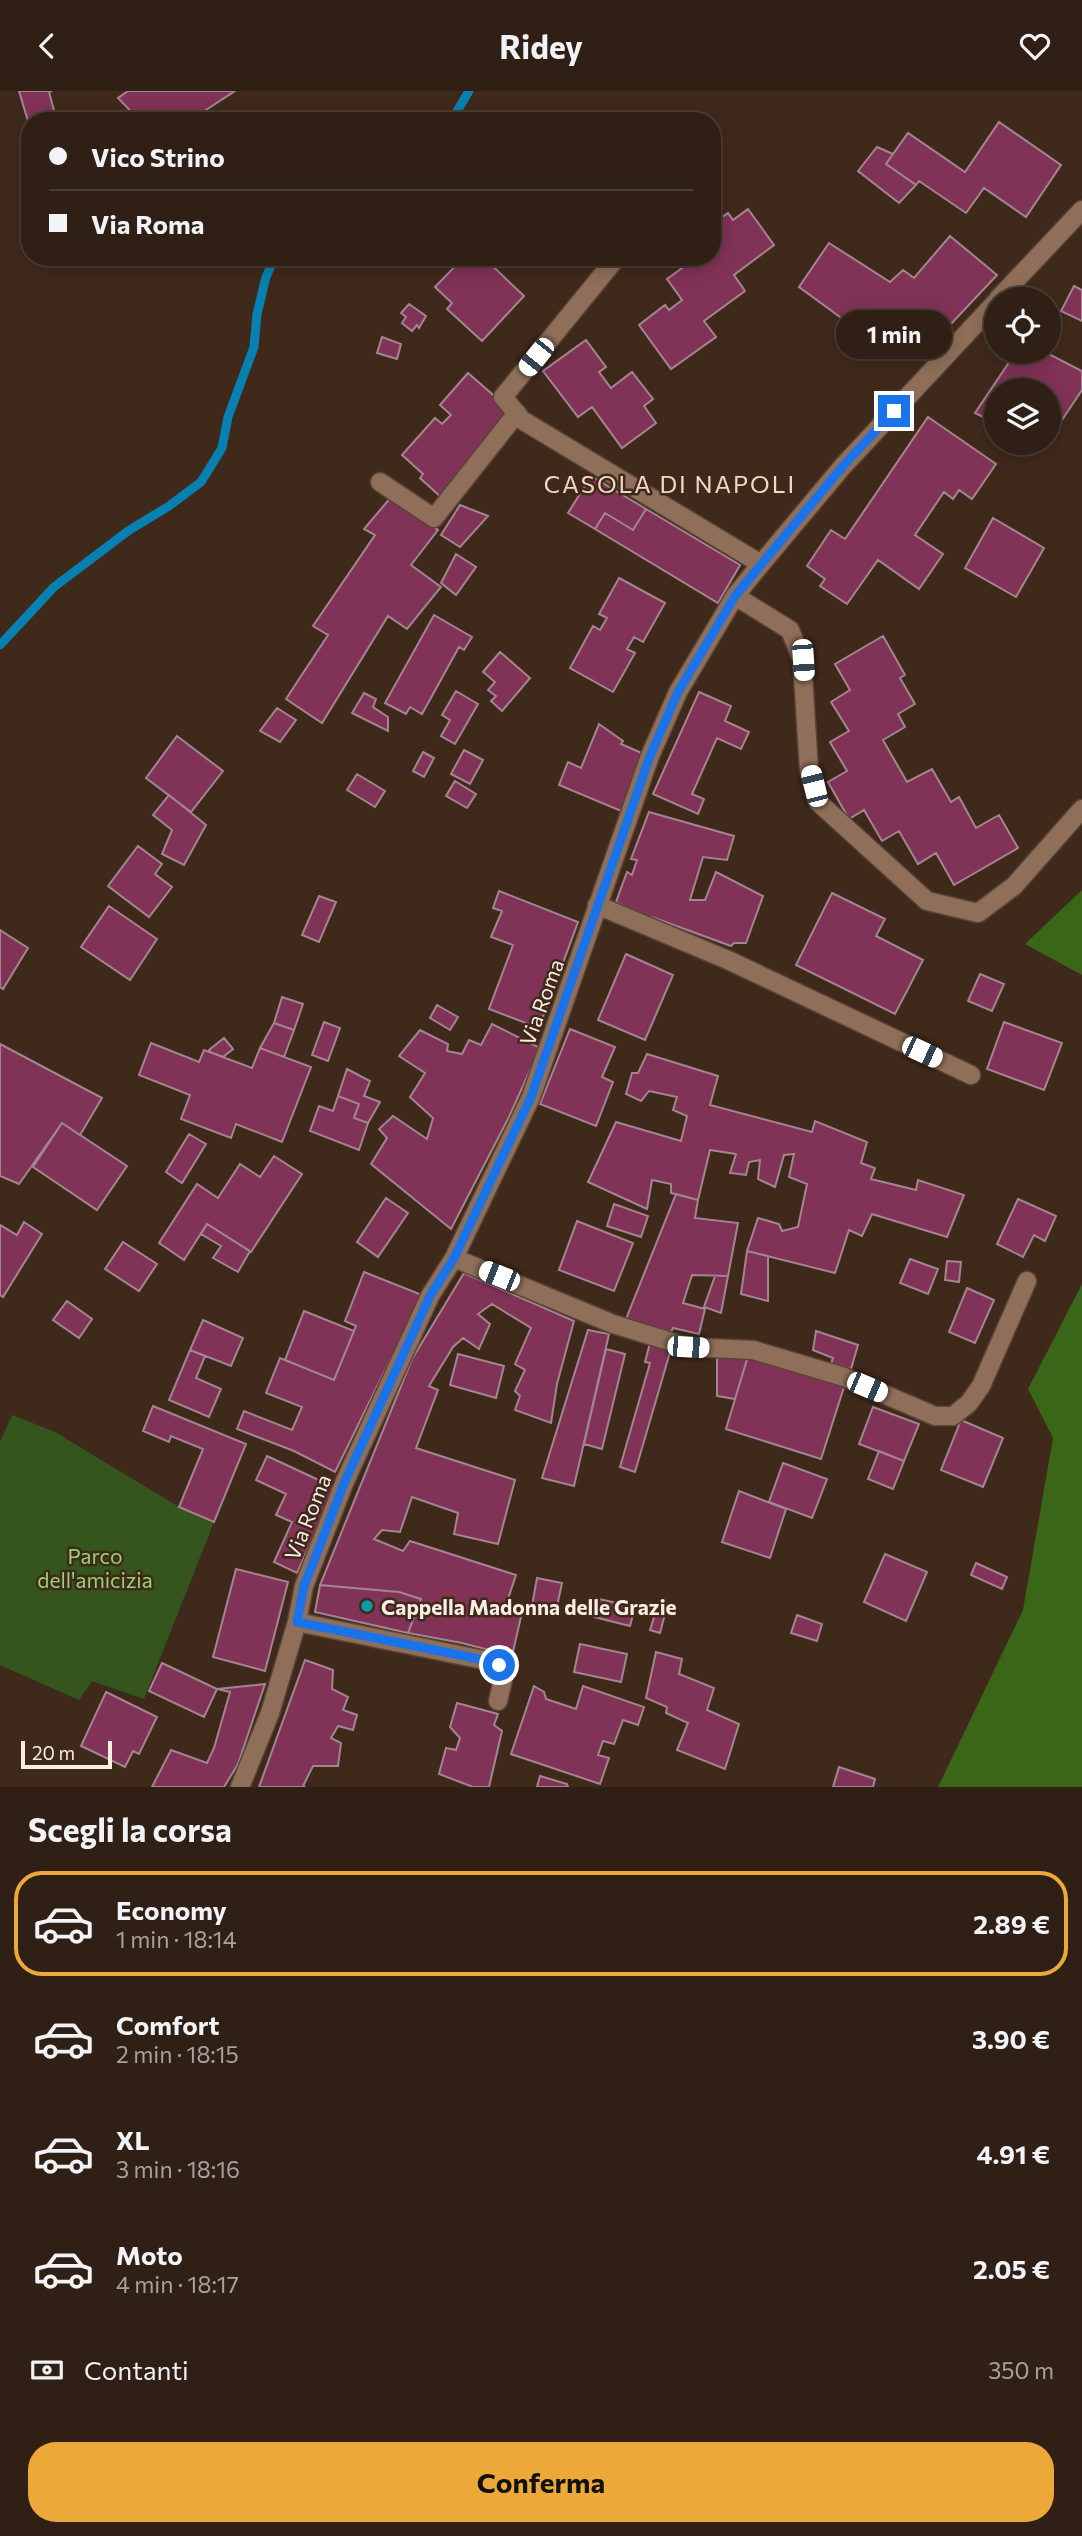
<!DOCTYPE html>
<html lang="it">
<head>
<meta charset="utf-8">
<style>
  :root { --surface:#2f1f14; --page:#3b2c22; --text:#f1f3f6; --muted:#a7a2a0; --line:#4a3d34; --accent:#eca93a }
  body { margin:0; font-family:Commissioner,sans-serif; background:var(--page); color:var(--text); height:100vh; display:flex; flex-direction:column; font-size:26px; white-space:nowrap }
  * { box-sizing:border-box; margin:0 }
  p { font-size:23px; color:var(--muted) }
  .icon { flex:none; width:38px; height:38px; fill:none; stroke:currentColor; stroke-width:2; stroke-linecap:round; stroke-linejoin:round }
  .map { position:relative; height:1696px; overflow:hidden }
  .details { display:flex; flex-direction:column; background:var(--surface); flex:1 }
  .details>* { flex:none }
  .top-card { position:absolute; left:21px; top:21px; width:700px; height:154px; border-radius:28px; box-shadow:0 4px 18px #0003,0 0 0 2px var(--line); display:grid; align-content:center; height:154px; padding:0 28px; background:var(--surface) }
  .fabs { position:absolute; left:984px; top:196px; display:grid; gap:14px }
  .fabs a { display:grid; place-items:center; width:77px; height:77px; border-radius:50%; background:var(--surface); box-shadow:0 4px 18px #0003,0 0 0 2px var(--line); font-size:35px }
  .scale { position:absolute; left:21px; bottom:18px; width:91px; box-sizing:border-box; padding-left:7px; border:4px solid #fbece4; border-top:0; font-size:19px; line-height:24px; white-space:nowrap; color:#fbece4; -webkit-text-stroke:5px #3f291b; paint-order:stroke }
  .end { position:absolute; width:32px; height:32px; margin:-16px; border:9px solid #1a73e8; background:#fff; box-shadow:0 0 0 4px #fff }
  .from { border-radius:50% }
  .bubble { position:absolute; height:49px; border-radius:24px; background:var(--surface); box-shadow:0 4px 18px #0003,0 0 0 2px var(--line); font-size:23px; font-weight:700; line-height:49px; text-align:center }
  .car { position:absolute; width:21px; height:42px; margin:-21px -10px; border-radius:9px; box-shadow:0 0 5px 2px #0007; background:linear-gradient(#fff 24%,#345 0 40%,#fff 0 76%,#345 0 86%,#fff 0) }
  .top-card b { display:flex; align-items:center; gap:24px; height:66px; font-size:26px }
  .top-card b+b { border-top:2px solid var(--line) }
  .top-card i { width:18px; height:18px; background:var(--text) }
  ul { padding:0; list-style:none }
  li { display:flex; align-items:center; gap:21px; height:105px; margin:0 14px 10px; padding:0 14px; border:4px solid transparent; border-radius:28px }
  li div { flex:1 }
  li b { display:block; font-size:26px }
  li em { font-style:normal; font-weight:700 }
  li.active { border-color:var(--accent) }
  li>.icon { width:63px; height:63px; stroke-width:1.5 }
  h2 { padding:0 28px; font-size:32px; line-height:84px }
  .pay { display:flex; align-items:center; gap:18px; height:77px; padding:0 28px; font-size:26px }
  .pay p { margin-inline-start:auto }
  .button { display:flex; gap:14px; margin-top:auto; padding:14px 28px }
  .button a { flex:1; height:80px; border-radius:28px; background:var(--accent); color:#111; font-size:28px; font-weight:700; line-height:80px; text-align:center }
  header { display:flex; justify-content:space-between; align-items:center; height:91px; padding:0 28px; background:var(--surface); font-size:32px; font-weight:700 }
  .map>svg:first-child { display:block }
  .green { fill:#34561d }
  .forest { fill:#3a6618 }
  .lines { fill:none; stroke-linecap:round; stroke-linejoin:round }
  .stream { stroke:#0781b1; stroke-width:9 }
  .building { fill:#813257; stroke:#a38590; stroke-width:2 }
  .minor-casing { stroke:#594437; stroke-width:21 }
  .minor { stroke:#8f6f59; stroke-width:18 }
  .route { stroke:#1a73e8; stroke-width:9 }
  .culture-dot { fill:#0f9aa8; stroke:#3f291b; stroke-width:2.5 }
  .labels { text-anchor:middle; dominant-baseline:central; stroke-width:5; stroke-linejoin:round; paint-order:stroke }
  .street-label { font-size:21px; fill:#fbece4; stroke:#3f291b }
  .park-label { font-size:21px; fill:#96d46f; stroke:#3f291b }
  .poi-label { font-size:21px; font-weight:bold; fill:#fbece4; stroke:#3f291b; text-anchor:start }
  .quarter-label { font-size:24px; letter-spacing:2px; fill:#f4d7c5; stroke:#3f291b }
</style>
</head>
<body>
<header><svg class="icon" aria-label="back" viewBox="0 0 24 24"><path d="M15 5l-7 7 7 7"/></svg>Ridey<svg class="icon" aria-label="heart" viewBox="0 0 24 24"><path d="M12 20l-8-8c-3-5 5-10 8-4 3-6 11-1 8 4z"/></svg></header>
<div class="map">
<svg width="1082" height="1696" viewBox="0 0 1082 1696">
  <rect width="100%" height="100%" fill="#3f291b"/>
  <path class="green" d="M12 1324 55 1341 179 1416 214 1431 144 1608 92 1590 79 1609 0 1574V1351Z"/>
  <path class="forest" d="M1082 799V884L1025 853Z
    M1082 1193V1696H938L1023 1519 1053 1347 1028 1298Z"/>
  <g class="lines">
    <path class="stream" d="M448 30 453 27 469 0
      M0 554 54 496 128 440 169 415 201 391 222 357 228 326 254 256 257 223 266 186 275 166"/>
  </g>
  <path class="building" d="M19 0H52L49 1 57 30H30V37Z
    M128 0H235L189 30H165L157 20 140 30 118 7Z
    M999 31 1061 74 1026 126 984 97 966 122 919 90 916 94 886 73 908 42 965 81Z
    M877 56 893 63 886 73 916 94 899 112 858 80Z
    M748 118 774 154 734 184 745 200 704 230 716 246 671 278 639 234 665 214 669 219 682 209 667 188 696 167 700 173 712 166 715 162 712 158V133L728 122 733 129Z
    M950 145 997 184 935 250 910 268 857 230 851 234 799 196 829 152 890 191 903 179 914 187Z
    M464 166H483L524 205 482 250 447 218 452 212 435 196Z
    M1074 195 1082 199V230L1061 220Z
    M409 213 426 225 419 237 417 234 412 240 402 232 406 226 401 222Z
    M382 246 401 253 397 268 377 262Z
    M586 249 606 276 599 281 611 297 632 281 653 308 644 315 656 332 622 357 592 316 578 326 543 280Z
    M1016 261H1045L1082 280V299L1048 350V299H996V333L975 322Z
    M468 282 515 323 442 407 420 387 423 383 402 364 435 327 442 333 451 324 440 314Z
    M928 326 996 373 972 408 959 399 953 408 944 401 915 444 943 463 919 498 878 469 847 513 820 495 825 488 807 475 831 439 845 448Z
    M591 385 646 418 633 439 605 422 595 438 568 422Z
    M392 405 438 439 411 474 441 496 407 538 388 525 322 632 286 608 328 544 313 535 375 444 364 438Z
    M460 414 488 425 460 456 441 444Z
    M646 418 740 474 718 512 595 438 605 422 633 439Z
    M993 427 1044 457 1016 506 965 477Z
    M456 463 476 476 456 504 441 492Z
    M619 487 665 512 643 551 634 546 627 558 635 562 613 601 570 577 593 535 600 539 607 527 599 523Z
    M434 524 472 546 464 559 459 556 422 623 410 616 406 623 385 612Z
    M883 545 905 584 900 587 915 613 898 623 905 636 883 649 907 691 932 678 951 711 959 706 976 737 999 724 1018 757 954 794 936 762 918 773 899 740 882 750 864 719 849 728 828 691 847 680 830 651 849 640 831 611 850 599 835 573Z
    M500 561 530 587 502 620 491 610 496 605 488 599 495 591 483 581Z
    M456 600 478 613 455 653 441 645 450 629 442 624Z
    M699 601 731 615 725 630 749 641 741 658 717 647 692 703 704 708 698 723 653 703Z
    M364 602 376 608 373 616 388 626V640L352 622Z
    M277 617 296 629 280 651 260 640Z
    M599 633 623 650 621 653 644 663 621 720 559 694 568 671 581 677Z
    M177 645 223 680 191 721 146 687Z
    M464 659 483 669 470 693 451 683Z
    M423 661 434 667 424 686 413 680Z
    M357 683 385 700 375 716 347 699Z
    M455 690 476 703 467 717 446 705Z
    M169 704 206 734 184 774 162 763 172 739 153 724Z
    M649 721 734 745 727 769 703 766 690 809H705L716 781 763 805 746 852H734L731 855 652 826 646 827 616 811 627 781 632 784 637 769 631 768Z
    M138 755 162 773 155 783 172 796 149 826 108 795Z
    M499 800 578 831 539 937 489 918 513 854 491 846 502 820 493 817Z
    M832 802 885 828 876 845 923 869 895 923 796 874Z
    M319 805 336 811 319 851 302 844Z
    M109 815 157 848 130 889 81 856Z
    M0 839 28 857 3 898 0 896Z
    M626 863 673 884 645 949 598 929Z
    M980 883 1004 893 992 920 968 910Z
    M282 906 303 913 294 939 274 932Z
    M437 914 458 926 450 939 430 927Z
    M324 931 340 937 328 970 312 964Z
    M1004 931 1062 952 1044 999 987 978Z
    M274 932 294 939 284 966 260 957Z
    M492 933 540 957 509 1026 451 1138 371 1073 387 1047 379 1038 393 1025 427 1048 433 1027 410 1006 425 982 399 965 420 939 448 953 447 960 462 963 469 949 481 954Z
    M570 938 615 956 602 986 613 991 596 1035 540 1013Z
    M224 947 233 958 223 966 210 961 209 959Z
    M151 952 199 971 204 959 252 977 260 957 311 976 282 1051 236 1033 231 1047 181 1028 190 1004 139 984Z
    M0 953 102 1007 80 1044 62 1032 19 1093 0 1085Z
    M647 963 718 985 710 1014 812 1041 815 1030 867 1051 861 1072 875 1077 871 1088 916 1099 918 1089 964 1104 947 1146 872 1123 862 1145 849 1139 835 1182 747 1160 758 1127 779 1133 782 1140 798 1136 807 1093 789 1086 794 1063 784 1064 775 1096 758 1088 760 1069 749 1071 746 1084 730 1082 736 1063 710 1059 698 1109 671 1102V1093L652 1089 647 1118 588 1091 616 1031 681 1050 687 1025 673 1019 677 1006 649 1000 641 1010 626 1003 632 982H638Z
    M347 978 370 990 364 1005 380 1011 368 1032 354 1027 359 1013 338 1005Z
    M338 1005 359 1013 354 1027 368 1032 359 1059 310 1040 319 1015 333 1020Z
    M62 1032 127 1075 97 1119 33 1076Z
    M189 1043 206 1053 182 1092 166 1081Z
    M274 1065 302 1083 251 1161 207 1133 184 1169 159 1152 197 1093 218 1107 240 1073 260 1086Z
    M676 1103 698 1109 695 1127 738 1132 728 1185 692 1184 683 1212 705 1218 699 1243 673 1237 671 1241 626 1228Z
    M386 1107 408 1122 378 1166 357 1151Z
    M1018 1108 1056 1125 1045 1150 1034 1144 1023 1166 997 1153Z
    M614 1113 648 1125 641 1146 607 1135Z
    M577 1130 633 1152 614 1200 559 1179Z
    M24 1131 42 1143 3 1206 0 1204V1134L17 1144Z
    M207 1133 250 1160 238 1181 213 1167 221 1155 201 1143Z
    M123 1151 157 1173 139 1200 105 1178Z
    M747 1160 768 1165V1210L741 1203Z
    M910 1168 938 1178 928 1203 900 1192Z
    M947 1170 961 1171 959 1191 945 1189Z
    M364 1181 422 1204 335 1381 294 1360 237 1338 244 1320 292 1339 302 1316 266 1302 280 1267 334 1289 356 1235 345 1230Z
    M464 1182 574 1230 557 1293 551 1332 515 1319 520 1305 515 1300 525 1279 515 1273 531 1237 492 1213 478 1223 490 1233 479 1258 463 1247 453 1256 429 1295 438 1299 416 1357 515 1389 498 1453 454 1443 458 1422 412 1406 400 1441 382 1439 374 1448 403 1460 410 1450 516 1484 507 1511 523 1517 512 1565 462 1552 408 1542 421 1508 399 1501 320 1494 412 1268Z
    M715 1185H728L721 1222 704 1216Z
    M967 1197 994 1209 975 1252 949 1241Z
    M67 1210 92 1228 79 1247 53 1229Z
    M304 1220 354 1240 334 1289 285 1269Z
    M203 1229 243 1247 231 1275 190 1259Z
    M588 1239 609 1243 574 1395 542 1387Z
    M816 1240 858 1254 851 1278 831 1273 833 1267 813 1259Z
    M650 1252 671 1258 635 1381 620 1376 650 1272 645 1271Z
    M606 1258 625 1263 602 1358 584 1353Z
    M190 1259 205 1265 196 1287 221 1298 209 1326 169 1309Z
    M458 1263 504 1275 496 1307 450 1294Z
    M748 1265 845 1293 821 1368 726 1338Z
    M748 1265 735 1308 717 1305V1267Z
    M153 1315 246 1353 214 1431 179 1416 203 1358 171 1345 169 1351 143 1340Z
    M873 1316 919 1333 904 1370 859 1353Z
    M961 1329 1003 1347 983 1396 941 1379Z
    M879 1360 904 1370 893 1398 868 1388Z
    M267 1365 336 1397 297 1482 274 1471 292 1431 276 1424 286 1403 256 1389Z
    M783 1372 827 1388 812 1427 769 1411Z
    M739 1400 786 1418 770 1467 722 1451Z
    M885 1463 927 1481 906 1530 864 1511Z
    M976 1472 1007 1486 1002 1498 971 1484Z
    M236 1478 288 1491 265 1580 213 1566Z
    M537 1487 562 1492 556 1520 532 1515Z
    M320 1494 399 1501 421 1508 408 1542 315 1521Z
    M599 1508 635 1516 630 1535 594 1526Z
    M656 1520 665 1523 660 1542 650 1539Z
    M797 1524 822 1533 817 1550 791 1542Z
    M580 1553 627 1563 621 1591 574 1581Z
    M656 1561 682 1568 679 1583 714 1597 707 1619 739 1633 725 1678 677 1659 688 1632 666 1622 667 1616 646 1607Z
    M305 1569 333 1579 332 1598 348 1606 343 1619 357 1624 353 1639 338 1635 331 1647 341 1652 338 1675H313L303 1695 305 1696H259Z
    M162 1572 217 1598 204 1626 149 1600Z
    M265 1593 238 1673 224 1696H152L171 1659 207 1672 214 1657 230 1601 217 1598Z
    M534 1595 544 1601 546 1608 576 1618 583 1595 644 1616 638 1634 623 1629 614 1653 603 1650 598 1664 609 1667 600 1693 511 1663Z
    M106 1601 157 1626 139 1663 133 1660 125 1676 81 1655Z
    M457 1612 498 1623 494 1634 502 1640 489 1696H473L439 1683 446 1657 456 1659 460 1647 450 1636Z
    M839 1676 875 1688 873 1696H833Z
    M540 1685 567 1693 568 1696H537Z"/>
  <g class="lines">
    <g class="minor-casing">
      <path id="minor" d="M617 166 503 306 522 329 761 473
        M998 208 1082 119
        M380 391 434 427 517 322
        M735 505 790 539 802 569 809 679 818 711 927 810 978 822 1014 795 1082 718
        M597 814 728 869 971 984
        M454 1167 613 1233 688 1256 753 1259 844 1286 935 1325H953L969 1312 981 1295 1027 1190
        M297 1531 484 1569 499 1574 505 1580 498 1610
        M240 1696 270 1622 297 1531 304 1495 345 1390 430 1205 454 1167 531 1006 650 665 678 601 735 505 761 473 843 375 996 211"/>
    </g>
    <use href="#minor" class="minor"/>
  </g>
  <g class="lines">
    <path class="route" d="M499 1574 484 1569 297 1531 304 1495 345 1390 430 1205 454 1167 531 1006 650 665 678 601 735 505 843 375 894 320"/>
  </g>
  <circle class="culture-dot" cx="367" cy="1515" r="7"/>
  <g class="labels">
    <g class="street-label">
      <text transform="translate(541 911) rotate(-70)">Via Roma</text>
      <text transform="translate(307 1426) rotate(-68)">Via Roma</text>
    </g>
    <g class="park-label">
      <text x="95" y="1464">Parco<tspan x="95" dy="24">dell'amicizia</tspan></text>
    </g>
    <g class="poi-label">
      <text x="381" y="1515">Cappella Madonna delle Grazie</text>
    </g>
    <g class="quarter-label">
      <text x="670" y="392">CASOLA DI NAPOLI</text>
    </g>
  </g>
</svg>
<div class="fabs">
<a><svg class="icon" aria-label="locate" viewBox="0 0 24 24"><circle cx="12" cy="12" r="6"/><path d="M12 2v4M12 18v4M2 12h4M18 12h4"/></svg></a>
<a><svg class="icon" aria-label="layers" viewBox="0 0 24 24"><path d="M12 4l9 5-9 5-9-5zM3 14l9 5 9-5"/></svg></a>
</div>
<div class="scale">20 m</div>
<i class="end from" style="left:499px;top:1574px"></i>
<i class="end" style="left:894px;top:320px"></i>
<div class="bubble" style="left:836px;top:219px;width:116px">1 min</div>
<i class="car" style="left:536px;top:266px;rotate:219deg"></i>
<i class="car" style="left:803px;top:569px;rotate:176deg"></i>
<i class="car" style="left:814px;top:695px;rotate:346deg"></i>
<i class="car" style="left:922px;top:961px;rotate:115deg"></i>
<i class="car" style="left:499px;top:1185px;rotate:292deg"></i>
<i class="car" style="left:688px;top:1256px;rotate:93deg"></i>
<i class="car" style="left:867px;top:1296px;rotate:113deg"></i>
<div class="top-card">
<b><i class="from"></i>Vico Strino</b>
<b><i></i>Via Roma</b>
</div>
</div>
<section class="details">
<h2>Scegli la corsa</h2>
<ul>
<li class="active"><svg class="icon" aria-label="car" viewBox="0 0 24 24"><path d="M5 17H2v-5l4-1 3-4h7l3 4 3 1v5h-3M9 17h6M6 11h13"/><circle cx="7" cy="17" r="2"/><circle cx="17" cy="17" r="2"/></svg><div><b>Economy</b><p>1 min · 18:14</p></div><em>2.89 €</em></li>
<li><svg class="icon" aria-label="car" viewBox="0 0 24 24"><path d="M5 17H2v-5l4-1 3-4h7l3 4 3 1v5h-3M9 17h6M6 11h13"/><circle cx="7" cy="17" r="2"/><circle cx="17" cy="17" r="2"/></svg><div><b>Comfort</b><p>2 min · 18:15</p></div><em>3.90 €</em></li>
<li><svg class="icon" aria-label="car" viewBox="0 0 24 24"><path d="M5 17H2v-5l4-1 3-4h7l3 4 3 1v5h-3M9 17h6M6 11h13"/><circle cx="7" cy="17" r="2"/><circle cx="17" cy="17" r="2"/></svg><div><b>XL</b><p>3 min · 18:16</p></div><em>4.91 €</em></li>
<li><svg class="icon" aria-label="car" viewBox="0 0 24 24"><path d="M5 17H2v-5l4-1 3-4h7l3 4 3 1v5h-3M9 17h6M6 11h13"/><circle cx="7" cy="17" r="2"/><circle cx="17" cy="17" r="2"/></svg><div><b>Moto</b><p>4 min · 18:17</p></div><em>2.05 €</em></li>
</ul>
<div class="pay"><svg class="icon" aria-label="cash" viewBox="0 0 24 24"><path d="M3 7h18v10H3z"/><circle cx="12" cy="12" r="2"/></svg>Contanti<p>350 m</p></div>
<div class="button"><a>Conferma</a></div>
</section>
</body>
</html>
